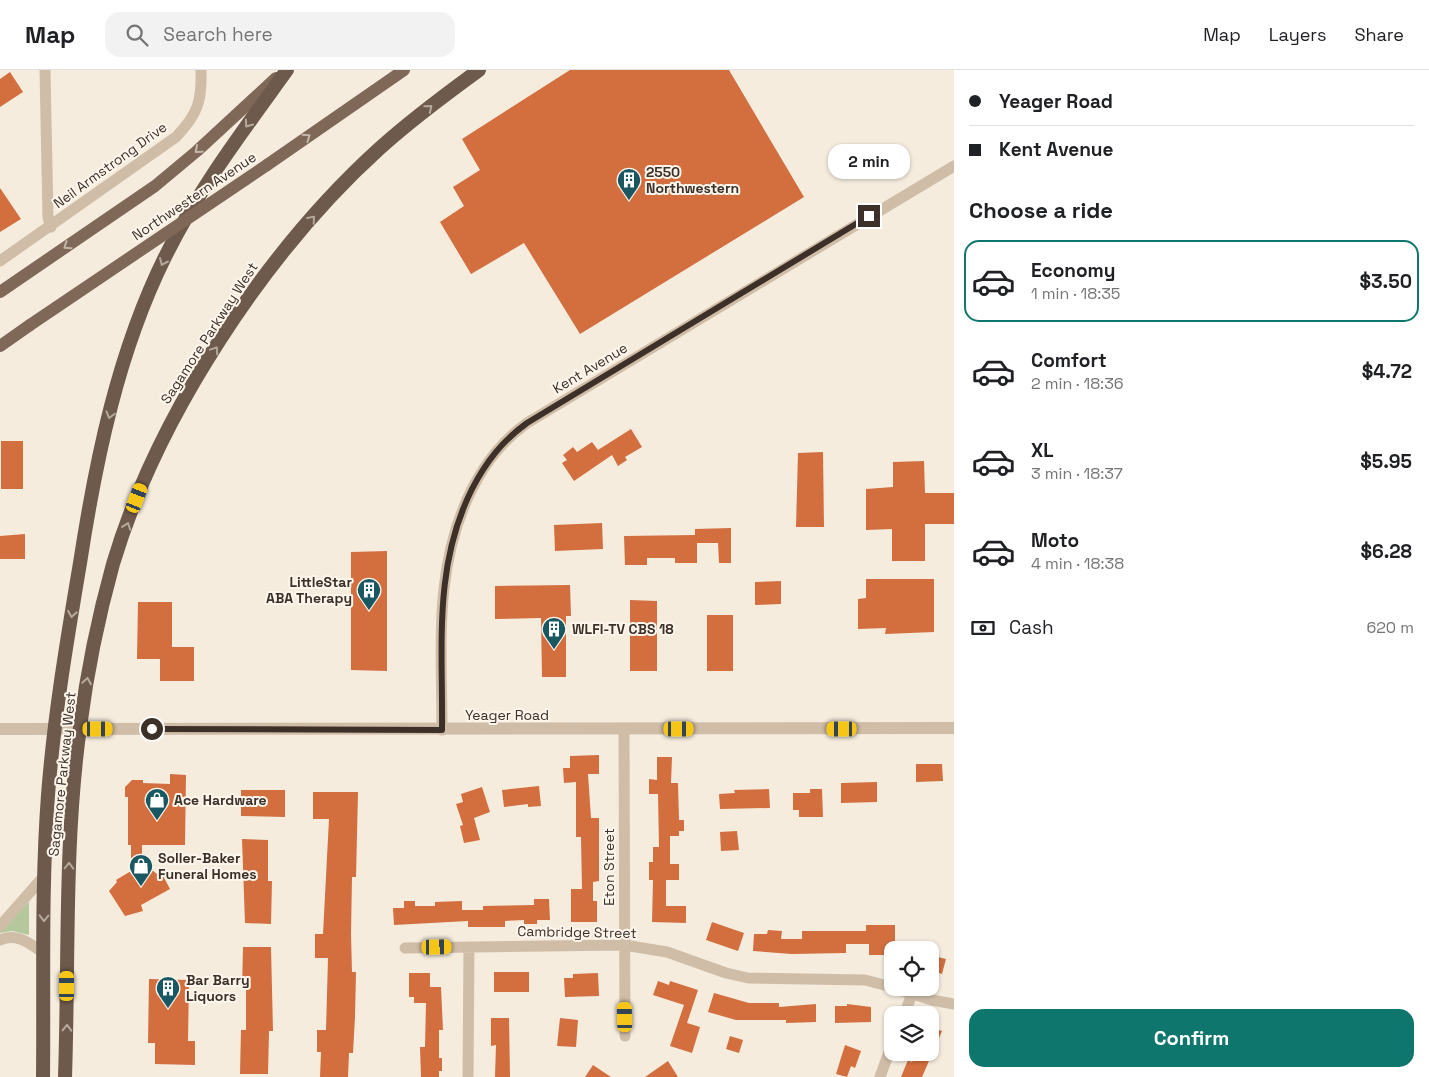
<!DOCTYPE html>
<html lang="en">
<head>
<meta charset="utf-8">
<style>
  :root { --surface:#fff; --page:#f2f2f2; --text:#202124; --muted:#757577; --line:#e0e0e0; --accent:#0f766e }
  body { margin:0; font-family:"Space Grotesk",sans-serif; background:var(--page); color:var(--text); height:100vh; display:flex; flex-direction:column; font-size:19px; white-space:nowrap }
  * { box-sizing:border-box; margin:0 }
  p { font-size:16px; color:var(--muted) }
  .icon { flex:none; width:28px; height:28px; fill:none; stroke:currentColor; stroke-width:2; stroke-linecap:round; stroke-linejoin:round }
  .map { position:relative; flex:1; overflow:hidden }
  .panel { display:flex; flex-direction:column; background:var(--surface); width:475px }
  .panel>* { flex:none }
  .hud { display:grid; align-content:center; height:110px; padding:0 15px; background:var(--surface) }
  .fabs { position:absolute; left:884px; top:871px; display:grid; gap:10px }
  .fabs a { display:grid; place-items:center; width:55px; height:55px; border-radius:10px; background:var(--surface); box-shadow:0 1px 4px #0004; font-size:25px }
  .end { position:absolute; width:22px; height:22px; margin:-11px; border:6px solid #3c3029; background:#fff; box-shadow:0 0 0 2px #fff }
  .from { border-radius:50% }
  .bubble { position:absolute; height:35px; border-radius:15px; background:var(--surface); box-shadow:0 1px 4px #0004; font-size:16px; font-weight:700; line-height:35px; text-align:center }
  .car { position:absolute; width:15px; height:30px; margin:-15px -8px; border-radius:6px; box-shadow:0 0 4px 1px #0007; background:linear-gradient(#f5c518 24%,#345 0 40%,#f5c518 0 76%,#345 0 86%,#f5c518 0) }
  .hud b { display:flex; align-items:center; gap:18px; height:48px; font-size:19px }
  .hud b+b { border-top:1px solid var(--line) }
  .hud i { width:12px; height:12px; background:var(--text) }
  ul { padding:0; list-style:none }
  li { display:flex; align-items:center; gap:15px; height:82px; margin:0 10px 8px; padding:0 5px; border:2px solid transparent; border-radius:15px }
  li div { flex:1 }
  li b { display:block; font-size:19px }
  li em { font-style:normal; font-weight:700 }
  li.selected { border-color:var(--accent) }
  li>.icon { width:45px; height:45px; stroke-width:1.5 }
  h2 { padding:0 15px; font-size:22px; line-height:60px }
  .pay { display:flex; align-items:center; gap:12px; height:55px; padding:0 15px; font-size:19px }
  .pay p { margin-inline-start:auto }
  .cta { display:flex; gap:10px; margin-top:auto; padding:10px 15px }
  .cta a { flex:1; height:58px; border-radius:15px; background:var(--accent); color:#fff; font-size:20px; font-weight:700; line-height:58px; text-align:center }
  header { display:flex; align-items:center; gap:30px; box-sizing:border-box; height:70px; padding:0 25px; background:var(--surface); border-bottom:1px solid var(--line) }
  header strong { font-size:24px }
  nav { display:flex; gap:28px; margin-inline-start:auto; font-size:18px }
  .search { width:350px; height:45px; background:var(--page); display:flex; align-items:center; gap:12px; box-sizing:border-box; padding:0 18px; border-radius:15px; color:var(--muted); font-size:19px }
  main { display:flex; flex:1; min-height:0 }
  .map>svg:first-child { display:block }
  .green { fill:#b5c79c }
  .building { fill:#d36e3e }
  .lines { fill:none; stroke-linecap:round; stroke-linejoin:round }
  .minor { stroke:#d0bda8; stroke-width:11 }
  .tertiary { stroke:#d0bda8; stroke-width:12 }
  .primary { stroke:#7f6858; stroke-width:12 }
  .trunk { stroke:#6e5a4c; stroke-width:14 }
  .primary-bridge { stroke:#7f6858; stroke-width:12 }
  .oneway { stroke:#b5a89c }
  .oneway2 { stroke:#c4b6a9 }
  .route { stroke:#3c3029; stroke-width:6 }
  .labels { text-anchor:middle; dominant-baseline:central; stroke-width:4; stroke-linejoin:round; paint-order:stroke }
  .street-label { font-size:14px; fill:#3c3029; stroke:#fcf6ec }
  .poi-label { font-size:14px; font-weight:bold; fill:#3c3029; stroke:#fcf6ec; text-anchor:start }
</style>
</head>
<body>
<header>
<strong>Map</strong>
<div class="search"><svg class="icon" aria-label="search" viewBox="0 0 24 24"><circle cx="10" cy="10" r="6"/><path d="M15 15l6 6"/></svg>Search here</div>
<nav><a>Map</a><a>Layers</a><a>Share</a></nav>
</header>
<main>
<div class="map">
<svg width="954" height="1007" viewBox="0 0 954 1007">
  <rect width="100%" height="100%" fill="#f5ecde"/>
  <path class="green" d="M29 832V865L12 861 0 863V860Z"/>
  <path class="building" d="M570 0H729L804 127 580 264 524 173 471 204 440 152 464 136 453 117 480 100 462 69Z
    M10 2 23 22 0 37V9Z
    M0 118 21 149 0 162Z
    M631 359 642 377 625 387 627 390 618 396 612 385 574 411 562 393 567 390 563 385 573 377 577 382 592 372 598 380Z
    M1 371H23V419H1Z
    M823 382 824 457H796L798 383Z
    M924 391 925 423H954V454H925V491H892V459L866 460V419L893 417V392Z
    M602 453 603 479 555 481 554 455Z
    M731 458V493H719L718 473H697V493H675V488H647V495H625L624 466 695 465V459Z
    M25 464V489H0V466Z
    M387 481V601L351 600V482Z
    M866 509H934V562L885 564 886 558 858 559V529L866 528Z
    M781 511V534L755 535V512Z
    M570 515 571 546H566V607H542L541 548 495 549V516Z
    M630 530 657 531V601H630Z
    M138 532H172V577H194V611H160V589H137Z
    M707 545H733V601H707Z
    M599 685V704H588L591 748H599V811L593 812V831H597V852H571V819H582L581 767H576V712L564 713 563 698H570V686Z
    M657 687H672L671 713H678L679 750H684V761H679V766H670V794H679V810H666V836H686V853L652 852 653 810H649V792H653V777H659L658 724H649V709L657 710Z
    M916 694H942L943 711 916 712Z
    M170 704 186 705 185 775H142V792L157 804 161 802 170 819 141 835 143 841 125 846 109 821 117 812 116 810 131 801V775H128V727H125V717L132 710H143V713L170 714Z
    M877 712V732L841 733V713Z
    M539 716 541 736 528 737V734L504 737 502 720Z
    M482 717 490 742 474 748 480 770 464 773 460 756 463 755 456 734 463 732 461 724Z
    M769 719 770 738 720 739 719 724 735 723 734 720Z
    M810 719H822L823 747H799V740H793V723H810Z
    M241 720H285V747L241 746Z
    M313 722H358L356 807H352L351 864 352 902H356L355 947 353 983H349L348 1007H320L321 982H317V960H326L328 888H315V864H323L329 749H313Z
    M737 761 739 780 721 781 720 762Z
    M242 769 268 770V811H272L271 854 245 853Z
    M534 829H549L550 850H537V854H524V850L505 851V857H468V851L394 855 393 838H404V831H415V836H435V832L462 831V840H483V836L534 835Z
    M712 852 744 863 738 881 706 870Z
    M866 855H895V880H892V885H869V874H846V883L792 884 753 881 754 864H767L768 860 782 861 781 869H802V861H866Z
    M243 877H271L273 961H269L268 1004H240L241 960H246V920H242Z
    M930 885 946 889 942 904 930 900Z
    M494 902H529V922H494Z
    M409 903H430V917H441L443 960H439V988H442V1001H439V1007H421L420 977H425L426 933H414V927H409Z
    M598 903 599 926 565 927 564 908H573V904Z
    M149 909 189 910 188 971H195V995L155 994V973H148Z
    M658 911 669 915 670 911 698 920 687 953 700 957 692 983 670 976 684 935 653 925Z
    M714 923 749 933H779V937L816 934V952L786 953V950H736L708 942Z
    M847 934 871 937V952L835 953V936H847Z
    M491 948H509L510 1007H495L496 975 491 976Z
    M560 948 578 950 576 977 557 976Z
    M930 957 942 961 922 1007H901L908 990 912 992 916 982H930Z
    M730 966 743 970 739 983 726 979Z
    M845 975 861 981 855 998 851 996 847 1007 836 1004Z
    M668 991 678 1007H645Z
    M593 995 611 1007H585Z"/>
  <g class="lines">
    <path class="minor" d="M45 0 48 148 51 157
      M0 191 176 67C198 44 202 31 201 0
      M624 659 625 966
      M442 660C442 576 433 497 472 419 486 392 502 371 527 353L954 96
      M0 856 45 805
      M0 870C17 862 30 874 44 883
      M405 878 624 875 667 882 726 903 748 908 865 910 892 917
      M893 918 932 930 954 934
      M904 945 912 924
      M468 1007 469 877
      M880 1007 892 974"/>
    <path class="tertiary" d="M0 659 954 658"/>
    <path class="primary" d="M267 95 404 0
      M0 222 155 116 197 81 276 8
      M0 276 30 255"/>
    <path class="trunk" d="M43 1007C44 913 41 819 48 725 54 647 67 570 80 493 96 389 118 282 165 187 198 120 243 61 287 0
      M65 1007C69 890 64 773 80 657 87 602 98 548 113 494 157 346 266 181 380 78 411 50 446 24 479 0"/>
    <path class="primary-bridge" d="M30 255 267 95"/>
  </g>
  <defs><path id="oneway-chevron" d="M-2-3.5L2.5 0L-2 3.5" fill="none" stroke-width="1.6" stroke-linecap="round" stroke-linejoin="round" transform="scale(1.25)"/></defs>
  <g class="oneway">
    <use href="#oneway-chevron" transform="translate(429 38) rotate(-39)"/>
    <use href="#oneway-chevron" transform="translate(248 54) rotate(126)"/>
    <use href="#oneway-chevron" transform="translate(312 149) rotate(-49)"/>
    <use href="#oneway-chevron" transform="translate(163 192) rotate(114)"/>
    <use href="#oneway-chevron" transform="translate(215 280) rotate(-56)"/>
    <use href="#oneway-chevron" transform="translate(110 345) rotate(106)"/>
    <use href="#oneway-chevron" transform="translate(127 456) rotate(-70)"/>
    <use href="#oneway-chevron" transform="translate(72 544) rotate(99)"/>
    <use href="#oneway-chevron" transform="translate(87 611) rotate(-81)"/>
    <use href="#oneway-chevron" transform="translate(69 796) rotate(-88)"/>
    <use href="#oneway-chevron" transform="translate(44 848) rotate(91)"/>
    <use href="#oneway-chevron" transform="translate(67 958) rotate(-89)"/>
  </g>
  <g class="oneway2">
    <use href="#oneway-chevron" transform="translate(307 67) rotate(-35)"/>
    <use href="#oneway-chevron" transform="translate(198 80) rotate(139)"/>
    <use href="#oneway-chevron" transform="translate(67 176) rotate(145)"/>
  </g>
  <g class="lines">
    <path class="route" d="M152 659 442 660C443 576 433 497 472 419 486 392 502 371 527 353L869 146"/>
  </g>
  <defs>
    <g id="building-pin" transform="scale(1.25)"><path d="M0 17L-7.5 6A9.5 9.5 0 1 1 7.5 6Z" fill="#195863" stroke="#fcf6ec"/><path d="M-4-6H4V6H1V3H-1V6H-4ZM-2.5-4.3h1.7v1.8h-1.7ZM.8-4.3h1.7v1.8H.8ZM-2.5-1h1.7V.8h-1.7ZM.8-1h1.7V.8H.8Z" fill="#fff"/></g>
    <g id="shop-pin" transform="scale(1.25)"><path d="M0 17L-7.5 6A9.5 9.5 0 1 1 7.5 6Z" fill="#195863" stroke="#fcf6ec"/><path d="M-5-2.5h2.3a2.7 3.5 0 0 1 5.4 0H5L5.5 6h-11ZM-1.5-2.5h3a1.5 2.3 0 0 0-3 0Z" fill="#fff"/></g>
  </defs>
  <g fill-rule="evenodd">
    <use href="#building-pin" x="629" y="110"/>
    <use href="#building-pin" x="369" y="520"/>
    <use href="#building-pin" x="554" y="559"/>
    <use href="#shop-pin" x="157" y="730"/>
    <use href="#shop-pin" x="141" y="796"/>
    <use href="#building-pin" x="168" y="918"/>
  </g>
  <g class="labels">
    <g class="street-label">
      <text transform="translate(110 95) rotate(-36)">Neil Armstrong Drive</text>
      <text transform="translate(194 126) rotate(-34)">Northwestern Avenue</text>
      <text transform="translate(209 263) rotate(-57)">Sagamore Parkway West</text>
      <text transform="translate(590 298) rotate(-31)">Kent Avenue</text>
      <text x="507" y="645">Yeager Road</text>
      <text transform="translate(62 704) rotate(-84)">Sagamore Parkway West</text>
      <text transform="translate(609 797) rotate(-90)">Eton Street</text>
      <text transform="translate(577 862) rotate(1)">Cambridge Street</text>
    </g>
    <g class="poi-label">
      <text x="646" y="102">2550<tspan x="646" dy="16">Northwestern</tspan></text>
      <text x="352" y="512" text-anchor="end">LittleStar<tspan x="352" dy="16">ABA Therapy</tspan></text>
      <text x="572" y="559">WLFI-TV CBS 18</text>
      <text x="174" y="730">Ace Hardware</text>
      <text x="158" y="788">Soller-Baker<tspan x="158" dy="16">Funeral Homes</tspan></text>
      <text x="186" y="910">Bar Barry<tspan x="186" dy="16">Liquors</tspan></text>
    </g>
  </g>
</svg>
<div class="fabs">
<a><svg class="icon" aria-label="locate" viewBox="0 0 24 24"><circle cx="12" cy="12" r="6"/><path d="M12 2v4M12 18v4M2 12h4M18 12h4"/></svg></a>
<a><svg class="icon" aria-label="layers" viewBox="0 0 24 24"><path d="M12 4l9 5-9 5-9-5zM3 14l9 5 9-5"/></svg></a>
</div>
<i class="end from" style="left:152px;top:659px"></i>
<i class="end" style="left:869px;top:146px"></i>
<div class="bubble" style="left:828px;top:74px;width:82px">2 min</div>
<i class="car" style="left:137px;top:428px;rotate:21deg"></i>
<i class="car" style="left:98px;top:659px;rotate:90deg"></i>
<i class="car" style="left:679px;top:659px;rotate:90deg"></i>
<i class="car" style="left:842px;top:659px;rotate:270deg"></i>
<i class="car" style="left:437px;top:877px;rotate:89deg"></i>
<i class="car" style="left:67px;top:916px;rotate:0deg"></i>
<i class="car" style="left:625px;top:947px;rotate:359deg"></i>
</div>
<section class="panel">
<div class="hud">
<b><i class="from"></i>Yeager Road</b>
<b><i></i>Kent Avenue</b>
</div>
<h2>Choose a ride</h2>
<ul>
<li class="selected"><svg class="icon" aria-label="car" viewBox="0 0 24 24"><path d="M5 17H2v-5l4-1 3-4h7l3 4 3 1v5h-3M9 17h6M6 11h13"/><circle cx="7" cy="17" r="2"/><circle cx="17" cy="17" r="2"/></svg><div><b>Economy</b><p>1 min · 18:35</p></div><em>$3.50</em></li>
<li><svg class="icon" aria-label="car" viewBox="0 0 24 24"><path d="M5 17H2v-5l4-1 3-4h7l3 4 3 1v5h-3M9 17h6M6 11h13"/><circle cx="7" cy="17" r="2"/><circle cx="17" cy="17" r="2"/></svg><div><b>Comfort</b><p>2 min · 18:36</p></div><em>$4.72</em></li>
<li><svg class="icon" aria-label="car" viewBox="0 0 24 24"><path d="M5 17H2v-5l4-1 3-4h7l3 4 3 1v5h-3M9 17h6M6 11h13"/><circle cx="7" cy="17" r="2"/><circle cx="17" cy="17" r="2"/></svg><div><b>XL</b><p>3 min · 18:37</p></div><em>$5.95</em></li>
<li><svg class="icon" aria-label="car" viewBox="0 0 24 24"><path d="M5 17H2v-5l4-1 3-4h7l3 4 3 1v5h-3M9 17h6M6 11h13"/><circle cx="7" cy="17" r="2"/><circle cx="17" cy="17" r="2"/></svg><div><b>Moto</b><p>4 min · 18:38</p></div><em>$6.28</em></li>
</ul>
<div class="pay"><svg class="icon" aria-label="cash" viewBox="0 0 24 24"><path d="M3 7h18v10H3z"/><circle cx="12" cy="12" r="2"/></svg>Cash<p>620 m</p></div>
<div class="cta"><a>Confirm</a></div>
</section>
</main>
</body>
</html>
